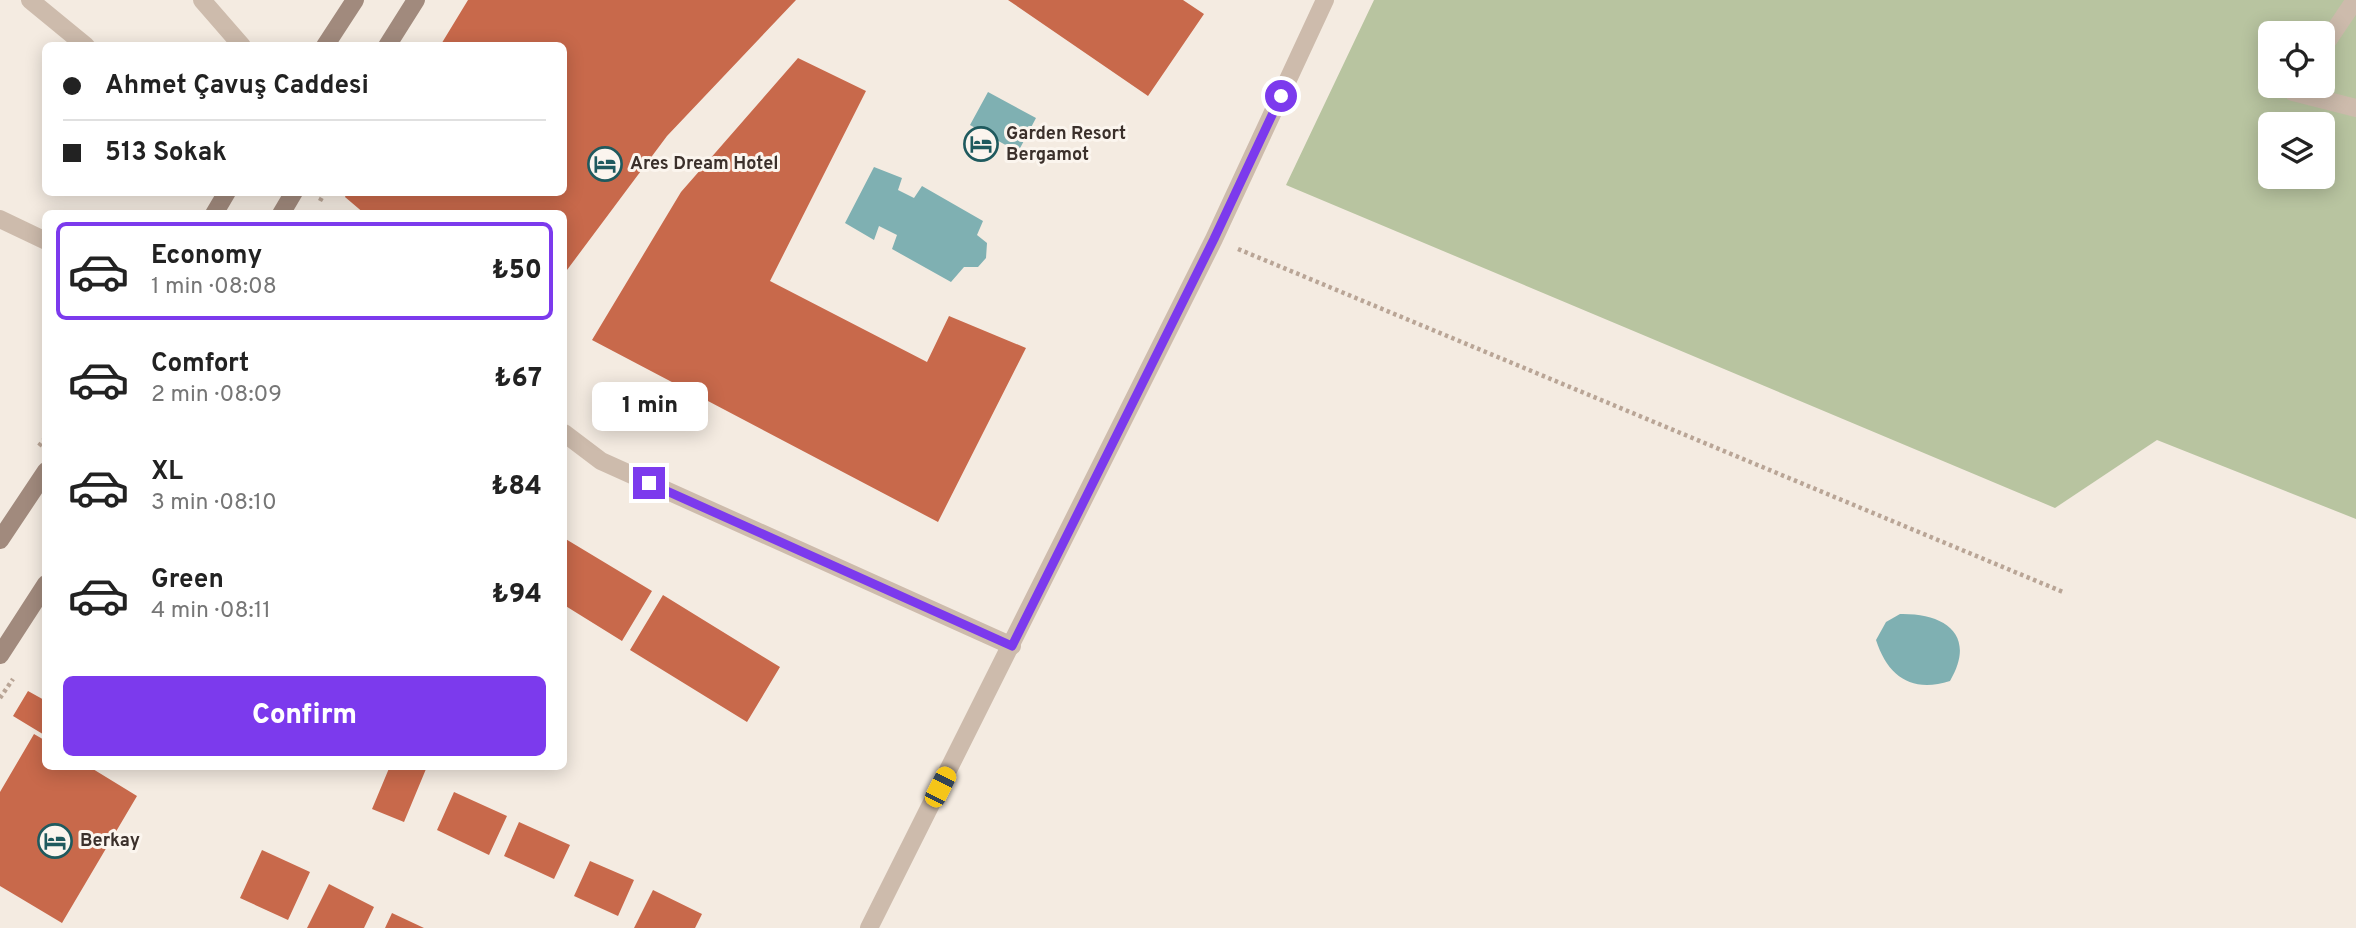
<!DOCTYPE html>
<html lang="en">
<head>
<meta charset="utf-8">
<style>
  :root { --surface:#fff; --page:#f6f6f6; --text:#222; --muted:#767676; --line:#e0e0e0; --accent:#7c3aed }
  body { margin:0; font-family:Overpass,sans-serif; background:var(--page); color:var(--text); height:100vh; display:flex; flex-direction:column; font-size:26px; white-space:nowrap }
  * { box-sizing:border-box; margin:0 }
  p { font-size:23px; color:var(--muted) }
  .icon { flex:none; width:38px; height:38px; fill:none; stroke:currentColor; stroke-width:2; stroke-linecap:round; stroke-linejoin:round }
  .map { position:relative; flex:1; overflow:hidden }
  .drawer { position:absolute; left:42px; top:210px; width:525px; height:560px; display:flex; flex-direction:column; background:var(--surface); border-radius:10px; box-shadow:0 4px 18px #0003 }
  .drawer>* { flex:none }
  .hud { position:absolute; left:42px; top:42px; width:525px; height:154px; border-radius:10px; box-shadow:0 4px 18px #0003; display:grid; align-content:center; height:154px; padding:0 21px; background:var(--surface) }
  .tools { position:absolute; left:2258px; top:21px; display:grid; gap:14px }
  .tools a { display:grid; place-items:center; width:77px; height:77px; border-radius:10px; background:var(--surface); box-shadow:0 4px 18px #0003; font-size:35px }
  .end { position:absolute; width:32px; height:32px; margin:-16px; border:9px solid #7c3aed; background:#fff; box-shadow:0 0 0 4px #fff }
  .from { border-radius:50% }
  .bubble { position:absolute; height:49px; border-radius:10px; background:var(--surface); box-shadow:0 4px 18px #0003; font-size:23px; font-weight:800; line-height:49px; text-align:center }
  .car { position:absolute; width:21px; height:42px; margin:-21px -10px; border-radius:9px; box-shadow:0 0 5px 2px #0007; background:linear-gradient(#f5c518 24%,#345 0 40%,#f5c518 0 76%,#345 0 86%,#f5c518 0) }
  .hud b { display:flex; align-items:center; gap:24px; height:66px; font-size:26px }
  .hud b+b { border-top:2px solid var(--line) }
  .hud i { width:18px; height:18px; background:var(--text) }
  ul { padding:12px 0 0; list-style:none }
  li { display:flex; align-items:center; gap:21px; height:98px; margin:0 14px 10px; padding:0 7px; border:4px solid transparent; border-radius:10px }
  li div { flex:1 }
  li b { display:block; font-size:26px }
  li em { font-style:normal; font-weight:800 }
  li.on { border-color:var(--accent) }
  li>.icon { width:63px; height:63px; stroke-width:1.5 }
  .button { display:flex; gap:14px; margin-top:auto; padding:14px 21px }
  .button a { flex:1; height:80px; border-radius:10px; background:var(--accent); color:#fff; font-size:28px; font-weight:800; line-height:80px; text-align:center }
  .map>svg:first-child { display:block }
  .green { fill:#b8c4a0; fill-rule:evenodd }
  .water { fill:#7fb0b2 }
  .building { fill:#c8694b }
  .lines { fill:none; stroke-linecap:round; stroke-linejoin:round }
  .path { stroke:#b9a596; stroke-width:4.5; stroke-dasharray:3.5 3.5; stroke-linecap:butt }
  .service { stroke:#cdbbac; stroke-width:18 }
  .minor { stroke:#cdbbac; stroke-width:18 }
  .secondary { stroke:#a18a7d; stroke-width:18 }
  .route { stroke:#7c3aed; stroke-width:9 }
  .labels { text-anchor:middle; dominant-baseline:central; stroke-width:6; stroke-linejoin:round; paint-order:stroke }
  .poi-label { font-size:18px; font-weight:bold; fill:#3b302b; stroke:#fbf5ee; text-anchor:start }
</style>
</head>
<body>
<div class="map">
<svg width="2356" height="928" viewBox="0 0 2356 928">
  <rect width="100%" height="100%" fill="#f4ebe1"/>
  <path class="green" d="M1374 0H2356V519L2157 440 2055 508 1286 185ZM2270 33H2322V86H2270ZM2270 124H2322V177H2270Z"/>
  <path class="water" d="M988 92 1036 118 1018 152 970 125Z
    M874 167 902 178 898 190 914 198 922 186 983 221 977 235 987 243 986 258 978 267H964L951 282 892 249 897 235 879 226 874 240 845 223Z
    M1900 614C1945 613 1977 635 1950 681 1912 693 1888 677 1876 640L1886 622Z"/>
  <path class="building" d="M468 0H796L667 136 564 274V214H365L345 197 347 192H564V46H440Z
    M1008 0H1183L1204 14 1148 96Z
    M798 58 866 91 770 281 927 362 949 316 1026 348 938 522 592 340 681 192Z
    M564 538 652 591 622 641 564 605Z
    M663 595 780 667 747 722 630 650Z
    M28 691 46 701V736L13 716Z
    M34 734 46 741V766H88L137 796 62 923 0 886V792Z
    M390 766H420L426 769 404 822 372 809Z
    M454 792 507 816 489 855 437 830Z
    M519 822 570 845 554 879 504 856Z
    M262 850 310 872 288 920 240 898Z
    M590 861 634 880 618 916 574 896Z
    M329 884 374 907 364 928H307Z
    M653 890 702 914 695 928H634Z
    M392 913 424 928H385Z"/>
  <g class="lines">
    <path class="path" d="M320 201 325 192
      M1238 249 2063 592
      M39 446 46 437
      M0 698 13 679"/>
    <path class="service" d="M30 0 86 46
      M202 0 242 46
      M0 219 46 241"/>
    <path class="minor" d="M2322 49 2355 0
      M2298 86 2293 92 2356 108
      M564 433 601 461 1012 646
      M869 928 1214 239 1325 0"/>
    <path class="secondary" d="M325 46 355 0
      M387 46 416 0
      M214 214 227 192
      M281 214 294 192
      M0 540 46 471
      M0 655 46 584"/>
  </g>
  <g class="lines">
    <path class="route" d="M649 483 1012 646 1214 239 1281 96"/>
  </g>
  <defs>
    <g id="hotel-ring" transform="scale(1.75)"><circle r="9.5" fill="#fbf5ee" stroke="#1f5a5e" stroke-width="1.5"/><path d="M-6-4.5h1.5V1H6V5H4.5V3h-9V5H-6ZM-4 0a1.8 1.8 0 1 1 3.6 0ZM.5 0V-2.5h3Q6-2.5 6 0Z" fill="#1f5a5e"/></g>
  </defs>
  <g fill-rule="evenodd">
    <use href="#hotel-ring" x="981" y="144"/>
    <use href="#hotel-ring" x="605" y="164"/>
    <use href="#hotel-ring" x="55" y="841"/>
  </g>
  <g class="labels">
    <g class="poi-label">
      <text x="1006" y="134">Garden Resort<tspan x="1006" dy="21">Bergamot</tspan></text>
      <text x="630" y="164">Ares Dream Hotel</text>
      <text x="80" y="841">Berkay</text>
    </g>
  </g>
</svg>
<div class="tools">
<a><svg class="icon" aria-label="locate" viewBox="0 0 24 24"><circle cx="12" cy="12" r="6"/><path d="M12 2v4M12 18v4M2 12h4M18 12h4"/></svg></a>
<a><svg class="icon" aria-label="layers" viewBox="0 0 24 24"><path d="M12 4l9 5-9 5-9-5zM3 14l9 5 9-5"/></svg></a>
</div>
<i class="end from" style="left:1281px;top:96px"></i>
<i class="end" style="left:649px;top:483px"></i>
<div class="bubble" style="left:592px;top:382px;width:116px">1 min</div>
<i class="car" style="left:940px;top:787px;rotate:27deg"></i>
<div class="hud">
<b><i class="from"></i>Ahmet Çavuş Caddesi</b>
<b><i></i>513 Sokak</b>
</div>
<section class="drawer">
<ul>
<li class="on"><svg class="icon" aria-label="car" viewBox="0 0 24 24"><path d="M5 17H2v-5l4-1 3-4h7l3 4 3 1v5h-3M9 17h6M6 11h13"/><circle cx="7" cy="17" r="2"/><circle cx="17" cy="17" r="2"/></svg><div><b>Economy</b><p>1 min · 08:08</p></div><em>₺50</em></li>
<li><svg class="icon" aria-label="car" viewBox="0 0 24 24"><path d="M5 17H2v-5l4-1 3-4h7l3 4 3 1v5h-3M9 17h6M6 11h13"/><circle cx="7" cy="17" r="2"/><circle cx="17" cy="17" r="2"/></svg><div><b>Comfort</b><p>2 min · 08:09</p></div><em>₺67</em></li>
<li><svg class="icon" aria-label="car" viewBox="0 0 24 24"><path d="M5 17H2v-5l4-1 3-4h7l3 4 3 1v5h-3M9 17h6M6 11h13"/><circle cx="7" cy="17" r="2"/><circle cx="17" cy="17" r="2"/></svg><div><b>XL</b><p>3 min · 08:10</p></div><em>₺84</em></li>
<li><svg class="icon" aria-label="car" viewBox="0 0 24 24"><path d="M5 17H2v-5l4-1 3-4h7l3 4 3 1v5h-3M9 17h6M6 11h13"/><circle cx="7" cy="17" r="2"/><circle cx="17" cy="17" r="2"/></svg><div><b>Green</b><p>4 min · 08:11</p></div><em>₺94</em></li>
</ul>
<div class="button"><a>Confirm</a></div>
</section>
</div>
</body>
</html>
